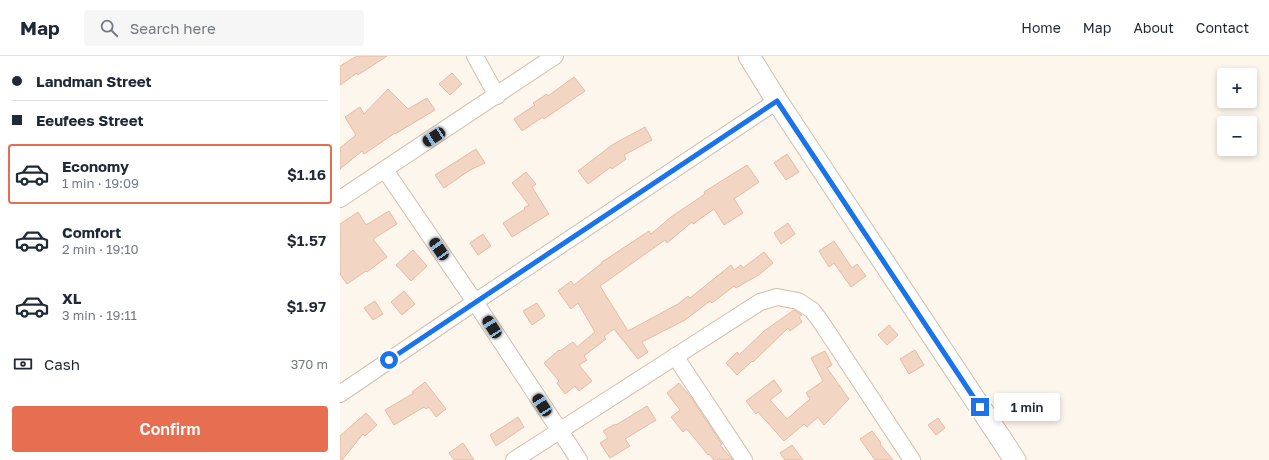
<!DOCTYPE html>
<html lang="en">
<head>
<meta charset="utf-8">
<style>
  :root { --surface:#fff; --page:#f6f6f7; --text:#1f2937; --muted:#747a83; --line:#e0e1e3; --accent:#e76f51 }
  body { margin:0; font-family:"Golos Text",sans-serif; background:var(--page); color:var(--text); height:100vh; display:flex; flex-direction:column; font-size:15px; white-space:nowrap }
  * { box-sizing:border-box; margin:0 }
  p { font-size:13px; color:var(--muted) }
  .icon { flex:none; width:22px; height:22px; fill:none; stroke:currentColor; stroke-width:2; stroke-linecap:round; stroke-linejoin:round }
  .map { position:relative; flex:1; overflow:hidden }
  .side { display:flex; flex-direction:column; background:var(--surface); width:340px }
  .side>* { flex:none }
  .hud { display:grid; align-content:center; height:88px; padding:0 12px; background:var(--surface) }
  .buttons { position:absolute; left:877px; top:12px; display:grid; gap:8px }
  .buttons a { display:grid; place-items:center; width:40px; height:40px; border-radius:4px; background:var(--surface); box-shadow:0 2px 6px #0003; font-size:20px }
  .end { position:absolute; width:18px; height:18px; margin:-9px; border:5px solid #1a73e8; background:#fff; box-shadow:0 0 0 2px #fff }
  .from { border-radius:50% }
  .bubble { position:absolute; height:28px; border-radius:4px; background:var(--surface); box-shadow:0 2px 6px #0003; font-size:13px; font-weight:600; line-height:28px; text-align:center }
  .car { position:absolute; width:12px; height:24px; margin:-12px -6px; border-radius:5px; box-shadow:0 0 3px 1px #0007; background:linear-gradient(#222 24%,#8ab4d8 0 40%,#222 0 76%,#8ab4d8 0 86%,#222 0) }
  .hud b { display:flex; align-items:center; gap:14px; height:38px; font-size:15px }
  .hud b+b { border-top:1px solid var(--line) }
  .hud i { width:10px; height:10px; background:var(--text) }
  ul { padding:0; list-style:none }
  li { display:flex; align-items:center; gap:12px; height:60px; margin:0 8px 6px; padding:0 4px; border:2px solid transparent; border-radius:4px }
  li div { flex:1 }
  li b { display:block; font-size:15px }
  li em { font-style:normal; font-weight:600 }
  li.selected { border-color:var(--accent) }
  li>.icon { width:36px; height:36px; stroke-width:1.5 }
  .pay { display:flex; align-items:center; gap:10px; height:44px; padding:0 12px; font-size:15px }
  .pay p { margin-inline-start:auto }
  .button { display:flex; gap:8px; margin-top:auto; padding:8px 12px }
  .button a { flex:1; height:46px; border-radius:4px; background:var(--accent); color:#fff; font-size:16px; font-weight:600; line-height:46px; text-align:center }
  header { display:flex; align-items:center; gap:24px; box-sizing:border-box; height:56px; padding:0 20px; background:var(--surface); border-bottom:1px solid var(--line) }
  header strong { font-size:19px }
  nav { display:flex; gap:22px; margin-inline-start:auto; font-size:14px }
  .search { width:280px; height:36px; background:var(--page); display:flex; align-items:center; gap:10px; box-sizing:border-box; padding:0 14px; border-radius:4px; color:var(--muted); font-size:15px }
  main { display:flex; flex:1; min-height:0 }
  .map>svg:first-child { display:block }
  .building { fill:#f3d5c3; stroke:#e6bba3 }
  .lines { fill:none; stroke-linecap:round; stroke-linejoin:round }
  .minor-casing { stroke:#d1beb0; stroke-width:18 }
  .tertiary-casing { stroke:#d1beb0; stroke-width:23 }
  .minor { stroke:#fff; stroke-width:16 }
  .tertiary { stroke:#fff; stroke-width:21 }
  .route { stroke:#1a73e8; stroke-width:5 }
</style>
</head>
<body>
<header>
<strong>Map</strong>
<div class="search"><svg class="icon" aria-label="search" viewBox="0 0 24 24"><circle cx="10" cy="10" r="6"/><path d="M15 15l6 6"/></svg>Search here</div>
<nav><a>Home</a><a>Map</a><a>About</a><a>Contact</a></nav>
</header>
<main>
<section class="side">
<div class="hud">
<b><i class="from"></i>Landman Street</b>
<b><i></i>Eeufees Street</b>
</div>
<ul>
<li class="selected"><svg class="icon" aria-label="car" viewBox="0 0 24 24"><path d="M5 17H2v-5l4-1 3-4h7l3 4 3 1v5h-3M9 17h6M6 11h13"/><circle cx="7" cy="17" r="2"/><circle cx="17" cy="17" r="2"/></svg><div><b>Economy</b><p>1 min · 19:09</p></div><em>$1.16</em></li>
<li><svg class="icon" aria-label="car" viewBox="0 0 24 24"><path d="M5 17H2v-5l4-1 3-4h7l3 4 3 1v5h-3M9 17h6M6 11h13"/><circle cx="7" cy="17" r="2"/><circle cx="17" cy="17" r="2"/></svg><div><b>Comfort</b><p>2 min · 19:10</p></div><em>$1.57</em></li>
<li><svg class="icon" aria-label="car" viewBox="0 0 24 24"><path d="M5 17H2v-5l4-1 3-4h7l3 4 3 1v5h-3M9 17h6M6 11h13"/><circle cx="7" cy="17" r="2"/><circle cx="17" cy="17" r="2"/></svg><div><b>XL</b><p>3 min · 19:11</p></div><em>$1.97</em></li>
</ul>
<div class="pay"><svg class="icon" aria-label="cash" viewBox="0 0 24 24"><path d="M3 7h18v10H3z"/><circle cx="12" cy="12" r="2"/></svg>Cash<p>370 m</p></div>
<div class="button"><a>Confirm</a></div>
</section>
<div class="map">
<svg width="929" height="404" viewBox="0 0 929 404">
  <rect width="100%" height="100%" fill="#fdf6ec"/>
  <path class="building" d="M17 0H47L18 19 17 17 0 29V10Z
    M112 17 122 28 110 39 99 28Z
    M234 21 245 35 204 63 203 61 182 75 174 63 195 49 193 47 207 38 208 40Z
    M48 33 68 53 87 42 95 54 55 78V77L24 98 22 95 0 113V92L16 79 5 61 20 51 24 58Z
    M305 71 312 84 284 99 286 103 272 113 271 111 248 128 238 115 272 89Z
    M136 93 145 107 130 114 104 132 95 119Z
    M447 98 459 116 446 124 434 107Z
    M407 109 419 126 394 143 403 157 384 169 374 153 353 168 352 166 327 187 325 184 260 230 288 275 338 248 348 240 350 242 391 209 394 214 401 209 403 212 424 196 433 207 420 218 396 232 394 230 372 247 370 245 345 264 302 286 308 296 298 303 274 273 264 280 266 283 244 300 247 304 239 309 252 325 239 335 235 330 225 338 217 327 219 325 204 307 219 294 220 295 233 286 237 291 255 276 238 247 231 253 218 235 231 225 234 229 262 207V206L309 175 311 178 331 161 365 138 364 136Z
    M186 116 196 128 192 131 209 158 172 181 163 167 185 153 184 152 189 149 172 127Z
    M49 155 57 168 33 183 47 201 27 216 26 215 7 228 0 218V168L18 156 26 169Z
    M448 167 455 178 441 188 434 177Z
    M143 178 151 190 138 199 130 187Z
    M494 185 512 212 517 208 526 220 511 231 494 207 489 211 479 195Z
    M73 194 87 210 71 225 56 209Z
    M64 235 75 248 62 259 51 246Z
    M35 245 43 258 33 264 24 252Z
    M197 247 205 260 192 269 183 255Z
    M454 254 462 259 459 261 462 266 450 275 448 272 413 306 412 305 397 319 386 307 397 296 399 299 424 275Z
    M549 269 558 279 547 289 538 279Z
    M575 294 584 309 569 318 560 303Z
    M485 295 492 309 487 312 509 343 484 369 478 361 467 371 464 368 444 385 418 356 416 358 406 345 434 324 442 335 430 344 447 363 470 343 466 337 483 325 471 302Z
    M85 326 106 353 96 361 89 351 86 353 84 351 54 369 45 354 74 337 72 336Z
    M339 327 350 340 382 388 380 389 393 404H374L369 398 368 399 347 373 343 376 331 361 340 354 327 337Z
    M307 350 316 364 285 383 290 390 270 402 260 387 268 382 263 375 275 368 276 369Z
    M26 357 37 369 25 380 23 378 2 404H0V380Z
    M178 361 184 371 156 390 150 379Z
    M598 362 605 372 596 379 588 369Z
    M532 375 541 387 540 388 553 404H535L520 383Z
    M123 387 134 404H114L109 397Z
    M452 389 463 404H445L440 397Z"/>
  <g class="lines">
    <g class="minor-casing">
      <path id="minor" d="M135 0 157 40
        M45 114 135 246 239 404
        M0 143 215 0
        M335 300 404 404
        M0 338 135 246 437 45
        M174 404 420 246 437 241 458 245 472 254 481 266 572 404"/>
    </g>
    <g class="tertiary-casing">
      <path id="tertiary" d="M409 0 437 45 675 404"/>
    </g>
    <use href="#minor" class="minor"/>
    <use href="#tertiary" class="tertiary"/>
  </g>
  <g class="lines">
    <path class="route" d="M49 304 437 45 640 351"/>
  </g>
</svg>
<div class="buttons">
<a>+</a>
<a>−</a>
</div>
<i class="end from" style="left:49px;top:304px"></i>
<i class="end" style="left:640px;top:351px"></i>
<div class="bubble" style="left:654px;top:337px;width:66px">1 min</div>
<i class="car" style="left:94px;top:81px;rotate:237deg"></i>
<i class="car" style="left:99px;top:193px;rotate:326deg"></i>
<i class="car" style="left:152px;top:271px;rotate:327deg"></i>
<i class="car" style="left:202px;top:349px;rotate:327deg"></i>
</div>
</main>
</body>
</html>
